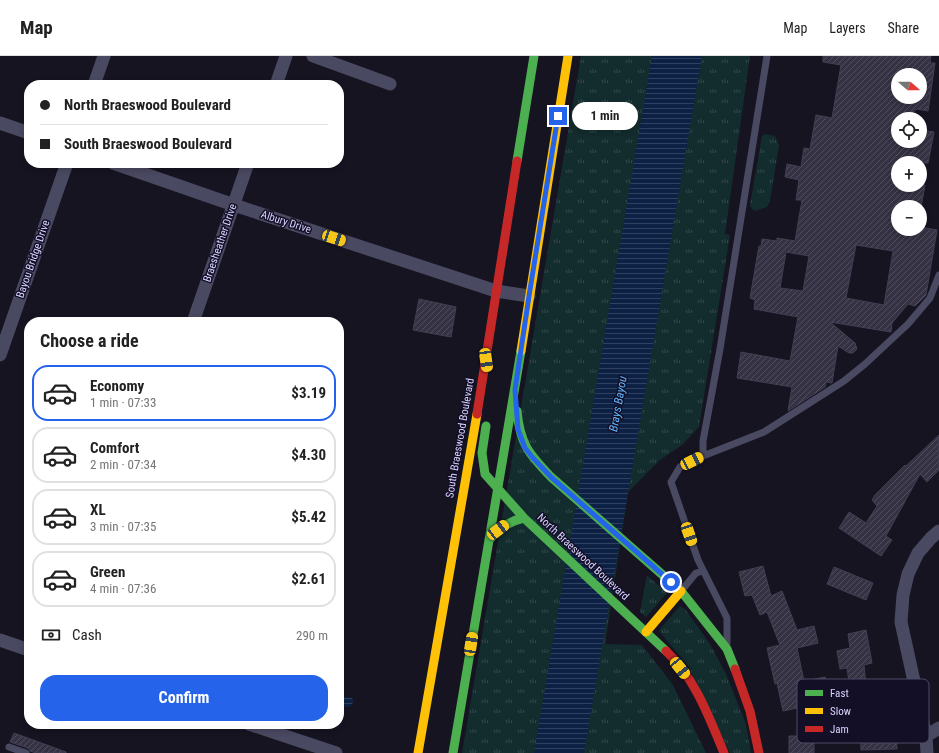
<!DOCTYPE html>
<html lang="en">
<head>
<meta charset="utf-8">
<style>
  :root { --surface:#fff; --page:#f2f2f2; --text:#222; --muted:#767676; --line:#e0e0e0; --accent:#2563eb }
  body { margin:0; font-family:"Roboto Condensed",sans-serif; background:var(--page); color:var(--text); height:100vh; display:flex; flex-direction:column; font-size:15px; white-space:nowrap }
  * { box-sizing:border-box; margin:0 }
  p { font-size:13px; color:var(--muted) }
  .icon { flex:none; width:22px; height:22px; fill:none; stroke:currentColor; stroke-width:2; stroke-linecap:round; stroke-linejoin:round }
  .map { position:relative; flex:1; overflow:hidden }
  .details { position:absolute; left:24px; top:261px; width:320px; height:412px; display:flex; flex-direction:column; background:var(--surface); border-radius:16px; box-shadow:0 2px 6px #0003 }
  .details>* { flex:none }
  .guide { position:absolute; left:24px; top:24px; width:320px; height:88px; border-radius:16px; box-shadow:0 2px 6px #0003; display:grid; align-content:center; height:88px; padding:0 16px; background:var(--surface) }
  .needle { width:26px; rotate:110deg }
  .controls { position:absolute; left:891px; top:12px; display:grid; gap:8px }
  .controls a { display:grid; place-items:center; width:36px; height:36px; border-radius:50%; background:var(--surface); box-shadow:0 2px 6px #0003; font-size:20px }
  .end { position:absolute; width:18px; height:18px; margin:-9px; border:5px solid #2563eb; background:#fff; box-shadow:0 0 0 2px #fff }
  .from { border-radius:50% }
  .bubble { position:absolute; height:28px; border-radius:14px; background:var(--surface); box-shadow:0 2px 6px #0003; font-size:13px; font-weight:700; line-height:28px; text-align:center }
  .car { position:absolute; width:12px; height:24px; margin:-12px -6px; border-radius:5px; box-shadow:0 0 3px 1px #0007; background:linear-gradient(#f5c518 24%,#345 0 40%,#f5c518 0 76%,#345 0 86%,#f5c518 0) }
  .guide b { display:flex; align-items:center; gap:14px; height:38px; font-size:15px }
  .guide b+b { border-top:1px solid var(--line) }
  .guide i { width:10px; height:10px; background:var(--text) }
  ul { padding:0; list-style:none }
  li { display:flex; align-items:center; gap:12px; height:56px; margin:0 8px 6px; padding:0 8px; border:2px solid var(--line); border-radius:16px }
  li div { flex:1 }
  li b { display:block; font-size:15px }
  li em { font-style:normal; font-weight:700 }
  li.on { border-color:var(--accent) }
  li>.icon { width:36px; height:36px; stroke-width:1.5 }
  h2 { padding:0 16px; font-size:18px; line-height:48px }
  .pay { display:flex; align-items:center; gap:10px; height:44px; padding:0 16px; font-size:15px }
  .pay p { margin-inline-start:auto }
  .button { display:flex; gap:8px; margin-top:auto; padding:8px 16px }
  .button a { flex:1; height:46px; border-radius:16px; background:var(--accent); color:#fff; font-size:16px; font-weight:700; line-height:46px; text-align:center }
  header { display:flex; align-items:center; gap:24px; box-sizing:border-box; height:56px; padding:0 20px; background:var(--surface); border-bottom:1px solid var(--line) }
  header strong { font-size:19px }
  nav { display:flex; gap:22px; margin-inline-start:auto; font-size:14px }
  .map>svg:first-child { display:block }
  .grass { fill:url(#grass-tufts) }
  .water { fill:url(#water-rules) }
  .building { fill:url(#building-hatch); stroke:#433f54; fill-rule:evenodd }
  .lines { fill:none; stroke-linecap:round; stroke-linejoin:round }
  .lane { stroke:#4a4962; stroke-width:7 }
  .street { stroke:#4a4962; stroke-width:13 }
  .fast { stroke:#4caf50; stroke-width:9 }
  .slow { stroke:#ffc107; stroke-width:9 }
  .jam { stroke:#c62828; stroke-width:9 }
  .route { stroke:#2563eb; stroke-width:5 }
  .labels { text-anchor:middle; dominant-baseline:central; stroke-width:3; stroke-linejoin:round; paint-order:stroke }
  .street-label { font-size:11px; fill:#d9d4ff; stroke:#130f26 }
  .water-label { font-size:12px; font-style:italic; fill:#62b6ff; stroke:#130f26 }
  .key { fill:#130f26; stroke:#4e4a67; stroke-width:1 }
  .key-label { font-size:11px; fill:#d9d4ff }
</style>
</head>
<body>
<header>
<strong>Map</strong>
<nav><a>Map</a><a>Layers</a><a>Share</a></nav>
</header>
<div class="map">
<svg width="939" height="697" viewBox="0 0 939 697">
  <defs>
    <pattern id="grass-tufts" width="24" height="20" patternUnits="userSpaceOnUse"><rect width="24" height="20" fill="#132c2d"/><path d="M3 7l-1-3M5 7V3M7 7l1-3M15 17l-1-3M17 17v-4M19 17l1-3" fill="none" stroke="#354a4c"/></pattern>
    <pattern id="water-rules" width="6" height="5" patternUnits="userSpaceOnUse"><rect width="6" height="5" fill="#0d2144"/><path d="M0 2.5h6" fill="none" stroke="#304060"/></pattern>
    <pattern id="building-hatch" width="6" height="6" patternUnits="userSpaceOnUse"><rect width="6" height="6" fill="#343243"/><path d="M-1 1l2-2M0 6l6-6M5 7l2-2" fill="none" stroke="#514f5f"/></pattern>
  </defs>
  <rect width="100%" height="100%" fill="#161421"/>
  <path class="grass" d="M581 0H750L725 178 730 179 699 371 682 389 660 404 628 436 605 588 642 589 673 629 706 697H462Z
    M765 78 775 80 779 89 770 145 767 151 755 155 752 153 750 149 762 80Z
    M647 519 667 537 646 561 640 556Z
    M680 550 685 553 710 588 726 618 746 668 751 697H730L688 610 659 575 661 572Z"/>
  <path class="water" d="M652 0H702L584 697H534Z
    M344 641 352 642 354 645 350 651H345L341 653 339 652V647Z"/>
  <path class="building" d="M823 0H931L930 7H935L928 55 917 53 904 63H898V67L895 70H898V85H920V74L934 76 928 107H898V129H925L921 151H898V173H920V171L937 174 926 239 915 250 908 248 892 267 891 276 830 266 855 287 857 293 853 297H849L838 290 832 327 826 326 825 331 788 355 792 331 737 322 741 296 790 305 798 261 754 253 755 244 750 242 759 190H761L762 183 777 185V182L795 185 802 144H796L799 124 785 121 787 108 801 111 804 92 810 93 816 59 832 62 841 9 823 6ZM898 19H920V41H898ZM856 189 893 195 884 249 846 242ZM786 196 809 200 803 235 780 232Z
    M419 243 456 251 451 281 413 274Z
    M939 379V414L927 426 920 418 886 480 892 484 881 500 839 472 849 456 866 467 877 450 872 444 875 439 905 409 906 410Z
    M763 510 771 540 782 535 797 574 814 570 818 587 797 592 804 625 825 621 829 640 822 642 827 665 806 670 802 651 783 655 777 627 775 628 767 592 780 589 767 556 760 559 752 539 745 540 739 516Z
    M834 511 873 527 866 544 827 528Z
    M866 574 872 607 864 609 866 630 888 627 891 648 882 649 883 674H896L897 693 861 694 859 652 853 653 847 612 840 613 837 595 850 592 848 578Z
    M14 677 66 696V697H36L30 695 28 692 10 686Z
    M789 680H814V697H789Z"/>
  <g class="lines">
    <path class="lane" d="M703 400 764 376 844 325 865 308 908 268 930 242 939 219
      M682 534 696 517 703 515
      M727 587V562L698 504 671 426 680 411 703 400V385L720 293 767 0
      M9 691 26 697"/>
    <path class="street" d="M313 0 390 28
      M94 29 104 0
      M276 29 286 0
      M0 67 29 77
      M113 107 234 149 496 235 529 240
      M193 266 248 107
      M0 299 67 107
      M0 584 29 594
      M249 668 336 697
      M926 680 939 672
      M927 697 926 680 901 566 903 539 908 518 918 497 931 482 939 475"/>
    <path class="fast" d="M517 105 534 0
      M517 355C520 388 529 398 551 421L681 535 727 593 735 613
      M486 370 482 397 485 418 524 462 666 595
      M489 484C499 472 509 465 524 462
      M453 697 521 295"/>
    <path class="slow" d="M521 295 568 0
      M646 576 681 535
      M418 697 477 358"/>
    <path class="jam" d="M477 358 517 105
      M666 595C695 622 709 661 724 697
      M735 613 750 655 759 697"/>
  </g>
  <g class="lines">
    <path class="route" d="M558 60 529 240 515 334 518 373 525 392 533 402 551 421 671 526"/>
  </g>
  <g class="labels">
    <g class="street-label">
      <text transform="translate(286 166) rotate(18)">Albury Drive</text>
      <text transform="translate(220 187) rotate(-71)">Braesheather Drive</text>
      <text transform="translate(33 203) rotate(-71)">Bayou Bridge Drive</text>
      <text transform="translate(460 382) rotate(-80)">South Braeswood Boulevard</text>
      <text transform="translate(583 501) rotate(43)">North Braeswood Boulevard</text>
    </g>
    <g class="water-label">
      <text transform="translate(618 348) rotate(-80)">Brays Bayou</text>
    </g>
  </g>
  <rect x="797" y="623" width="132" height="64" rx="6" class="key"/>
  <rect x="805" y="634" width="18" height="6" fill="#4caf50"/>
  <rect x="805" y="652" width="18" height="6" fill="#ffc107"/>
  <rect x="805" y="670" width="18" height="6" fill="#c62828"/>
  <g class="key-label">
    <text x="830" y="641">Fast</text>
    <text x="830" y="659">Slow</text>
    <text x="830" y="677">Jam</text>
  </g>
</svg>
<div class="controls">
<a><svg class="needle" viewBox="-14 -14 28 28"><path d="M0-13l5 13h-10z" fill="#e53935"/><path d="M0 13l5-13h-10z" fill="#767676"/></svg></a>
<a><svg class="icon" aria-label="locate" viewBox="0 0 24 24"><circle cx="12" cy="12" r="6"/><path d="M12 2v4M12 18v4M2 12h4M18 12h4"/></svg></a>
<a>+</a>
<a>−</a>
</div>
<i class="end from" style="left:671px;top:526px"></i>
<i class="end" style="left:558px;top:60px"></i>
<div class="bubble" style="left:572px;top:46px;width:66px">1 min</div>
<i class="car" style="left:334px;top:182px;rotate:108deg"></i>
<i class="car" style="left:486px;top:304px;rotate:172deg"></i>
<i class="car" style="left:692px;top:405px;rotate:64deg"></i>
<i class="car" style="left:498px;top:474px;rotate:53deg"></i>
<i class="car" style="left:689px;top:478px;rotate:161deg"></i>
<i class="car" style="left:471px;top:588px;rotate:9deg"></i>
<i class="car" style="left:680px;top:612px;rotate:141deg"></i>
<div class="guide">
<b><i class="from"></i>North Braeswood Boulevard</b>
<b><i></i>South Braeswood Boulevard</b>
</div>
<section class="details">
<h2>Choose a ride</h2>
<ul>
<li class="on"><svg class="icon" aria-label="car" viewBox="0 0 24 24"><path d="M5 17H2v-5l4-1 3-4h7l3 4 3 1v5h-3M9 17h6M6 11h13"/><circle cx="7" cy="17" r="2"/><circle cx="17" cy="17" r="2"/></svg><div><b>Economy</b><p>1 min · 07:33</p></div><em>$3.19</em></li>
<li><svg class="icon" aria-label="car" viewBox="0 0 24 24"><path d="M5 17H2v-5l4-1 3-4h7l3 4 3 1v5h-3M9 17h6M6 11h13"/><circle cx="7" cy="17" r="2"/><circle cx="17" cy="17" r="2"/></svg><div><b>Comfort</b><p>2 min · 07:34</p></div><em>$4.30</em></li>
<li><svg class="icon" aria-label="car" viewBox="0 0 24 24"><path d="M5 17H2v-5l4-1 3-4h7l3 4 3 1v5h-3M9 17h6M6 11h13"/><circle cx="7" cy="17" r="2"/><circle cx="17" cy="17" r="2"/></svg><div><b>XL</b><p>3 min · 07:35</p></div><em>$5.42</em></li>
<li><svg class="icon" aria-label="car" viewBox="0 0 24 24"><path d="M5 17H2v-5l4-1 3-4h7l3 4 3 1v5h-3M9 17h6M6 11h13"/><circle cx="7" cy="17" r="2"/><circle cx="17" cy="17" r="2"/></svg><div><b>Green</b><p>4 min · 07:36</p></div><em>$2.61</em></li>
</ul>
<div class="pay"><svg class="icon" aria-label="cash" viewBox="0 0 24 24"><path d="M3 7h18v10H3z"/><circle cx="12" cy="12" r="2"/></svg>Cash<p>290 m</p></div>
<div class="button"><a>Confirm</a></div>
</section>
</div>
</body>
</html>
